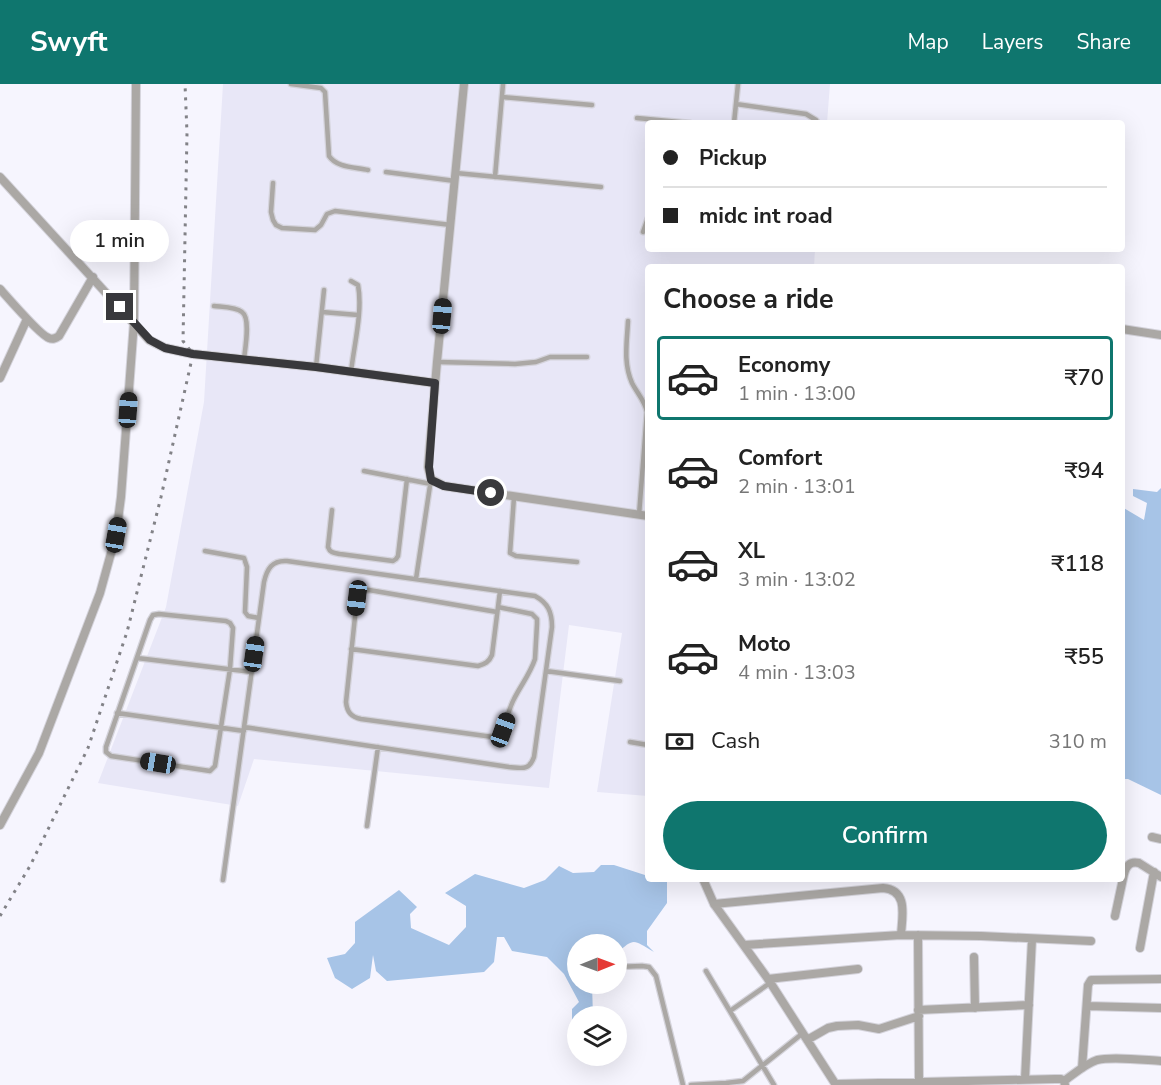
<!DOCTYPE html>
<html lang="en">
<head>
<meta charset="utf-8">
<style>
  :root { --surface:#fff; --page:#f6f6f6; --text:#222; --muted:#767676; --line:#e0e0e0; --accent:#0f766e }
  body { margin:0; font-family:"Nunito Sans",sans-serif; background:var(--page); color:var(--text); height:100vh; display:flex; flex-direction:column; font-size:22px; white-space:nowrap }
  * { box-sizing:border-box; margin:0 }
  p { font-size:20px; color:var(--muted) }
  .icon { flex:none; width:33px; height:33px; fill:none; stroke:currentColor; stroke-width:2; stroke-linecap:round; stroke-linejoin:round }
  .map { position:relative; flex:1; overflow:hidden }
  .details { position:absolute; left:645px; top:180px; width:480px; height:618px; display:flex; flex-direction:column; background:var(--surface); border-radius:6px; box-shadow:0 6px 24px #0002 }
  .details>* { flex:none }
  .hud { position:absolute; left:645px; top:36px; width:480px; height:132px; border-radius:6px; box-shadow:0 6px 24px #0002; display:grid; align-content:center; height:132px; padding:0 18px; background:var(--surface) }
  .needle { width:39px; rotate:89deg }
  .fabs { position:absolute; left:567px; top:850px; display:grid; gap:12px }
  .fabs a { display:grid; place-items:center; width:60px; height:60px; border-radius:50%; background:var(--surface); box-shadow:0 6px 24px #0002; font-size:30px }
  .end { position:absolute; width:27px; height:27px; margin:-14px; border:8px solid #39393c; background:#fff; box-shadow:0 0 0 3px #fff }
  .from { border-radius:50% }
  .bubble { position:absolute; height:42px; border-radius:21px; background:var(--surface); box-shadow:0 6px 24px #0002; font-size:20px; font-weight:600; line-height:42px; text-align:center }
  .car { position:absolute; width:18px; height:36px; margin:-18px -9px; border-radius:8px; box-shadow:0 0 4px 2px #0007; background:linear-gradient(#222 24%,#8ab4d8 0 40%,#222 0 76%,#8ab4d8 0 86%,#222 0) }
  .hud b { display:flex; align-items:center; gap:21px; height:57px; font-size:22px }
  .hud b+b { border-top:2px solid var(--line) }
  .hud i { width:15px; height:15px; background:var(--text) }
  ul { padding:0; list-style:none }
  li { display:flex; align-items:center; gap:18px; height:84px; margin:0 12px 9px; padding:0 6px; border:3px solid transparent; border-radius:6px }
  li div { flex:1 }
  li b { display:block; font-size:22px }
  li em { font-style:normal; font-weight:600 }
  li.current { border-color:var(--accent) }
  li>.icon { width:54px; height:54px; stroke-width:1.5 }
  h2 { padding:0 18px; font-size:27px; line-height:72px }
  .pay { display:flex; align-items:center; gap:15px; height:66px; padding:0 18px; font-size:22px }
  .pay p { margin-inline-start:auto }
  .cta { display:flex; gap:12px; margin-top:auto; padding:12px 18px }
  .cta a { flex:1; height:69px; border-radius:36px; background:var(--accent); color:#fff; font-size:24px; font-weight:600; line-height:69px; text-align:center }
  header { display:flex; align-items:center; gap:36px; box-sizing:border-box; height:84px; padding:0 30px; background:var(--accent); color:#fff }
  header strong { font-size:28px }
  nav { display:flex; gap:33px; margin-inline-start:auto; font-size:21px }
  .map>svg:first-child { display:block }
  .built { fill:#e8e7f7 }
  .water { fill:#a7c4e7 }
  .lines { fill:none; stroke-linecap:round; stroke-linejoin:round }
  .service-casing { stroke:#d4d3db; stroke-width:7 }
  .minor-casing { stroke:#d4d3db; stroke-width:10 }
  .service { stroke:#aba8a5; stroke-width:4.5 }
  .minor { stroke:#aba8a5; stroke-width:8 }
  .rail { stroke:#828287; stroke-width:3; stroke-dasharray:3 6; stroke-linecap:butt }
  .route { stroke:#39393c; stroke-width:8 }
</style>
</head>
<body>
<header>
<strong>Swyft</strong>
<nav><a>Map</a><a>Layers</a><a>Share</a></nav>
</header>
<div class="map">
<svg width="1161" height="1001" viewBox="0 0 1161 1001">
  <rect width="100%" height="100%" fill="#f6f5fe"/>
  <path class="built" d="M223 0H830L827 39H648V165H815L814 183H648V712L597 708 622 549 569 541 549 704 254 675 238 722 98 699 166 523 204 318Z"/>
  <path class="water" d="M1161 404V711L1128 695H1122V423L1144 436 1147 419 1133 412V405L1157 408Z
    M601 781H614L648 792V795H658L667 798V819L647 847V861L654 868C633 856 635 853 617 869L616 861H596L595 858 588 859 587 861H578V900H592L593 933H578L577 948 572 946V925L579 918 564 890 547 873 512 867 504 853H497L494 878 484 888 387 897 376 887 373 871 370 894 352 905 335 894 327 874 345 870 355 859V838L399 806 417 823 410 830 411 844 449 861 466 843V822L445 809 475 790 524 804 545 796 559 782 573 789 594 788Z"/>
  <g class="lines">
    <g class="service-casing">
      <path id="service" d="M291 0 321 4 325 8 329 72C337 84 355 83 368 86
        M502 13 592 21
        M736 20 806 30 816 36 818 39
        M637 34 690 39
        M734 39 738 0
        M386 88 455 97
        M456 89 601 103
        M495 93 503 0
        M273 99 271 128 273 136 276 141 282 144 315 146 321 141 327 130 335 127 451 141
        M643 148 648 134
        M214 222C222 223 236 223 242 228 251 234 245 265 244 275
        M322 228 358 231
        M628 237C627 258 623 279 632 299 637 309 645 317 647 328L639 431
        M438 278 515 280 536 278 550 273H587
        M316 283 324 206
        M351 288C354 261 363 227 358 201L351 197
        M364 387 431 400
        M514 413 510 469 516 472 577 478
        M332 426 328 463C330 469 334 469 340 470L393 477 396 475 398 472 407 395
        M205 467 244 474 247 483 245 528 248 532 259 534
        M416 495 431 395
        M497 528 369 506 361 507 357 514 346 618C347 628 351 633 361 635L493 653 500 652C506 641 508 626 514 615 521 601 530 590 535 575L537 540V535L532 530 498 523
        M159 530 226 537 230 539 233 544 230 585 215 682 210 687 111 672 106 668V663L150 536 153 531Z
        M351 565 478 582C485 580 489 578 492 571L500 507
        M137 574 252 588
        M546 587 620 597
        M117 629 244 647
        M630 658 648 661
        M367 742 378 663
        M223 796 264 498C267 485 272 476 287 477L535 512C548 519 552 528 552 543L534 673C529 687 522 684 509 683L244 643
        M616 883 642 882 649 883 656 892 683 1001
        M706 887 774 1001
        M730 927 770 899
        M691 1001 726 999 743 997 803 949"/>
    </g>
    <g class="minor-casing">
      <path id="minor" d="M464 0 437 278 428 383 431 395 444 402 648 432
        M0 93 149 256 165 264 193 270 316 283 435 299
        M0 205C8 214 41 252 49 254 53 256 56 254 59 252L93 193
        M1122 245 1161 251
        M0 294 27 235
        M0 741 39 669 100 509 116 451 121 413 134 238 136 0
        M1152 753 1161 755
        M703 795 714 820 768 895 836 1001
        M714 820 883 804C909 806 902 833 901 851
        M1115 832 1124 790C1126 782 1130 777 1139 779L1161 793
        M918 851 919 999
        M744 861 901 851 981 852 1091 857
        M1140 864 1154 788
        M974 873 975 924
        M768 895 858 885
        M1087 922 1161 924
        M918 926 1029 921
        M807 956 828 944 837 942 858 941 879 945 919 932
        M1082 984 1088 901 1091 896 1161 895
        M1025 995 1032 855
        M1064 997C1074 990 1085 980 1097 976 1113 972 1144 976 1161 977
        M836 1000 1055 995H1061L1064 997 1065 1001"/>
    </g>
    <use href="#service" class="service"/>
    <use href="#minor" class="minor"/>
    <path class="rail" d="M0 832 30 782 88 664 127 548 161 413 193 270 183 257 187 49 185 0"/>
  </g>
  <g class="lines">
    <path class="route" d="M120 223 150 256 165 264 193 270 316 283 435 299 429 383 431 396 444 402 491 409"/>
  </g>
</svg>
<div class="fabs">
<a><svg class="needle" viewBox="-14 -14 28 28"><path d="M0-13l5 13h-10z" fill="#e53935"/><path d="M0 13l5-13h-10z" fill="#767676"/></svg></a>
<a><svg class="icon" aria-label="layers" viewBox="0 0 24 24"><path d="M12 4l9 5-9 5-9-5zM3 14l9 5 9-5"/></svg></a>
</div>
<i class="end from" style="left:491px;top:409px"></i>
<i class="end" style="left:120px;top:223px"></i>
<div class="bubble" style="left:70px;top:136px;width:99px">1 min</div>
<i class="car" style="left:442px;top:232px;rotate:5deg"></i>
<i class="car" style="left:128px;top:326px;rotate:4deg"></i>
<i class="car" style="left:116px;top:451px;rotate:10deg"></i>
<i class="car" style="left:357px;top:514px;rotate:187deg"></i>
<i class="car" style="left:254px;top:570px;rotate:8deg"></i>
<i class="car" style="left:503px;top:646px;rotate:20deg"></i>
<i class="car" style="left:158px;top:679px;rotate:279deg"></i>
<div class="hud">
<b><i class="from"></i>Pickup</b>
<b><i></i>midc int road</b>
</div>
<section class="details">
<h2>Choose a ride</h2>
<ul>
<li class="current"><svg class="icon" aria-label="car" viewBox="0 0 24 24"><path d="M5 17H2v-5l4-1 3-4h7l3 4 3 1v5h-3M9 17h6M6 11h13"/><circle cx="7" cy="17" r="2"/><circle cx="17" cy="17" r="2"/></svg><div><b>Economy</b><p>1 min · 13:00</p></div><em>₹70</em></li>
<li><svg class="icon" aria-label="car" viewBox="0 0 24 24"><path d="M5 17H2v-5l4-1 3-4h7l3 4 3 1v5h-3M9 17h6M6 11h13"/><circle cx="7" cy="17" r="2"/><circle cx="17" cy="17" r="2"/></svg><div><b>Comfort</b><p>2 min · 13:01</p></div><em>₹94</em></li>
<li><svg class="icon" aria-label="car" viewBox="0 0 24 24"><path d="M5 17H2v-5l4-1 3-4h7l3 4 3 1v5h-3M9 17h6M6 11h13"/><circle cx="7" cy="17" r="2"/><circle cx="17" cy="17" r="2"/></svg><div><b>XL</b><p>3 min · 13:02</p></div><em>₹118</em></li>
<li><svg class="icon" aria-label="car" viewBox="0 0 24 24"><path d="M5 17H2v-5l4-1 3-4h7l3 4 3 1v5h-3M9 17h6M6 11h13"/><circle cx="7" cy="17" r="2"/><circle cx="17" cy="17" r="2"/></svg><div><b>Moto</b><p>4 min · 13:03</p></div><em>₹55</em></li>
</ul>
<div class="pay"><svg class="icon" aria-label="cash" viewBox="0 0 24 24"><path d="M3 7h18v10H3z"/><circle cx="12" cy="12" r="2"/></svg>Cash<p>310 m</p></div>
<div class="cta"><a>Confirm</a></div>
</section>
</div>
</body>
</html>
